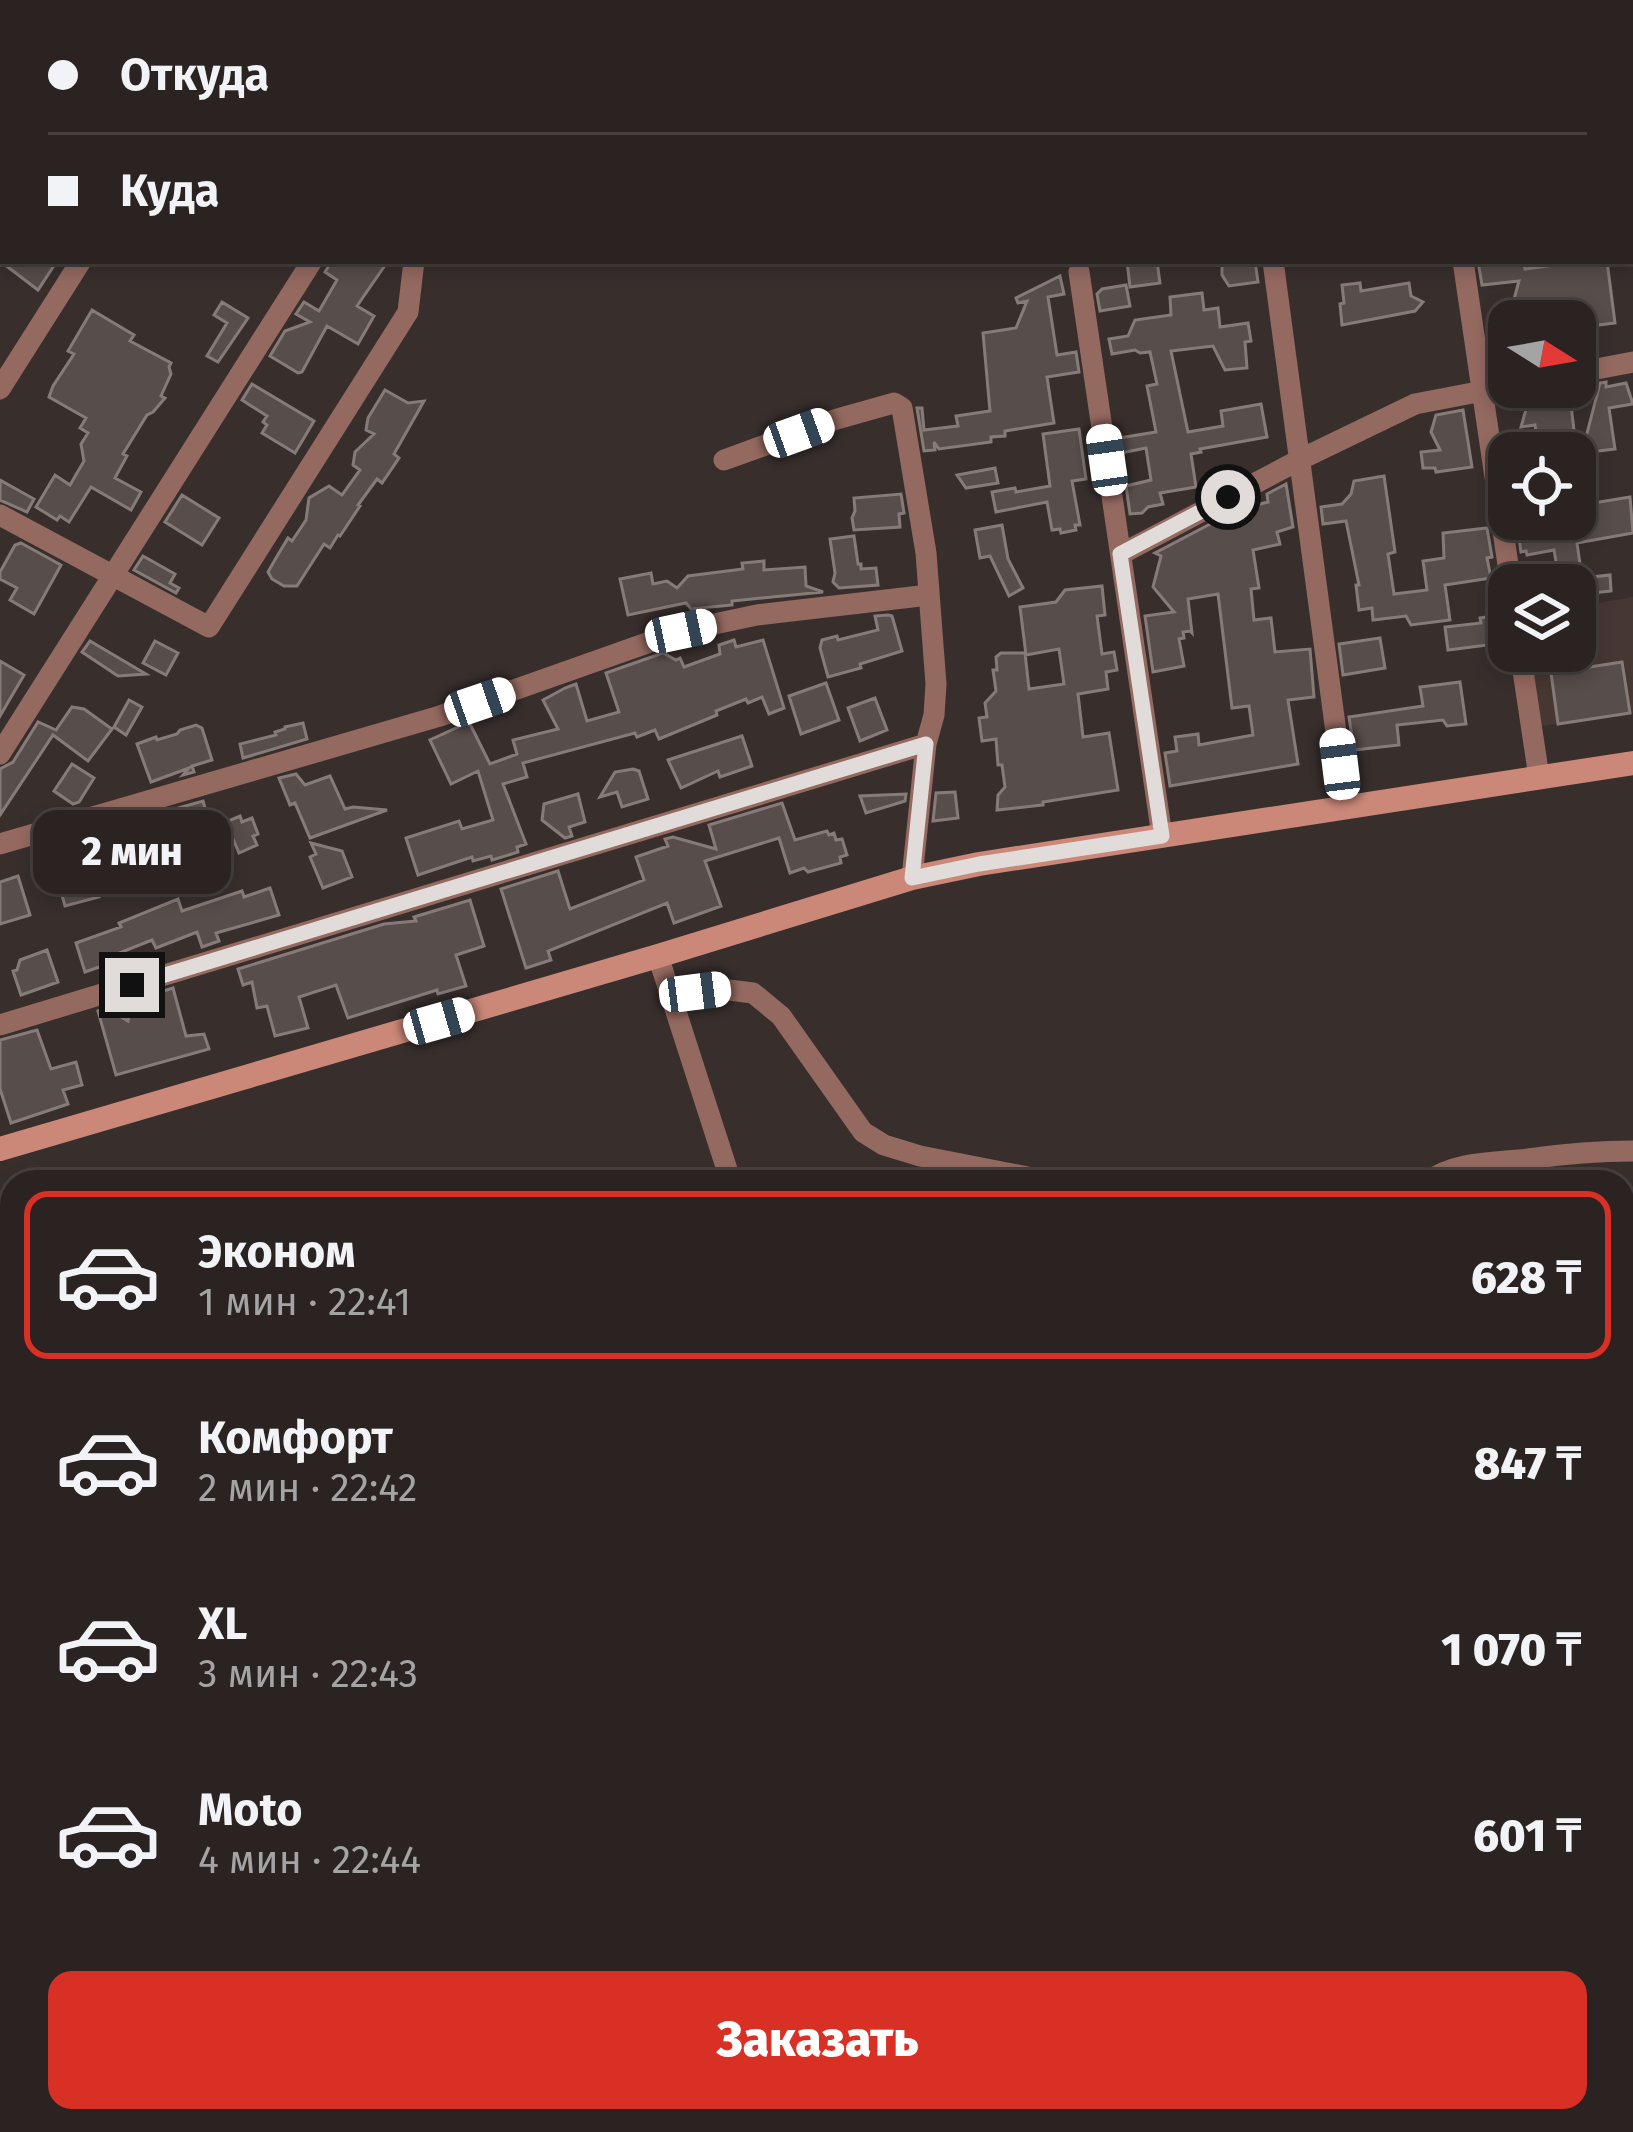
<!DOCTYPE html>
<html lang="ru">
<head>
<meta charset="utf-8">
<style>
  :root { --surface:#2a2322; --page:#322b2a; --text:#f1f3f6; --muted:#a5a4a5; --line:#464040; --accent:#d93025 }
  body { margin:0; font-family:"Fira Sans",sans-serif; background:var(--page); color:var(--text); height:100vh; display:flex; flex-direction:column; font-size:45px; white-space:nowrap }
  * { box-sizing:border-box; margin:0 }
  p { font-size:39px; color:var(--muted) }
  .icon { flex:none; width:66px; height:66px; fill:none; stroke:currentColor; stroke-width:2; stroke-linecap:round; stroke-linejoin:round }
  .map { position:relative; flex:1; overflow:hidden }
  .panel { position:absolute; left:0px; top:1170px; width:1635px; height:963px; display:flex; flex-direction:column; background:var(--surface); border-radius:36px 36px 0 0; box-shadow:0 6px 18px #0003,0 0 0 3px var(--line) }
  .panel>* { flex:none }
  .top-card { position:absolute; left:0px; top:0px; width:1635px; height:264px; box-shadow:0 6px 18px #0003,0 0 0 3px var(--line); display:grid; align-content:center; height:264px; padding:0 48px; background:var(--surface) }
  .needle { width:78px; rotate:101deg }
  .fabs { position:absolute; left:1488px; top:300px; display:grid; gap:24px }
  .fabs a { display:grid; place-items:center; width:108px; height:108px; border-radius:24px; background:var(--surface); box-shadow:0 6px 18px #0003,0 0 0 3px var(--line); font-size:60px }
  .end { position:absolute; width:54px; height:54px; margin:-27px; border:15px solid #e1dbda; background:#111; box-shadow:0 0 0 6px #111 }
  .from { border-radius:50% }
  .bubble { position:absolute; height:84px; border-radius:24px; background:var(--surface); box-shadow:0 6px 18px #0003,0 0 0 3px var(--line); font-size:39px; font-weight:800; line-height:84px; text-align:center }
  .car { position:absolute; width:36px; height:72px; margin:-36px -18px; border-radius:15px; box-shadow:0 0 9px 3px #0007; background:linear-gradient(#fff 24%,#345 0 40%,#fff 0 76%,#345 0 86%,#fff 0) }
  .top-card b { display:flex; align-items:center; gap:42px; height:114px; font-size:45px }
  .top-card b+b { border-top:3px solid var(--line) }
  .top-card i { width:30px; height:30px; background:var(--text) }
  ul { padding:21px 0 0; list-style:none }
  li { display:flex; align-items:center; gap:36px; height:168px; margin:0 24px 18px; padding:0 24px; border:6px solid transparent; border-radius:24px }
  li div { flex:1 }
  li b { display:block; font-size:45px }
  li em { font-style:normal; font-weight:800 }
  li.active { border-color:var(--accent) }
  li>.icon { width:108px; height:108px; stroke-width:1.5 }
  .action { display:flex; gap:24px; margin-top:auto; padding:24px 48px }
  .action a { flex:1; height:138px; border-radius:24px; background:var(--accent); color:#fff; font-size:48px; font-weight:800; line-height:138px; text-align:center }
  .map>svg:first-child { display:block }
  .built { fill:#473733 }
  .green { fill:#713326 }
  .building { fill:#574d4b; stroke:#867b79; stroke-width:3 }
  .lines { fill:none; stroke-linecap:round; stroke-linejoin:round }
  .lane { stroke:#946960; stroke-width:10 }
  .street { stroke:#946960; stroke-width:21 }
  .secondary { stroke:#cb8879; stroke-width:24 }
  .route { stroke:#e1dbda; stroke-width:15 }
</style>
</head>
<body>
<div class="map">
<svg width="1633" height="2132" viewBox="0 0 1633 2132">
  <rect width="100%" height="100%" fill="#382f2d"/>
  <path class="built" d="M1633 597V713L1541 726 1530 651H1575V607Z"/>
  <path class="green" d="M12 1457V1579L0 1578V1468Z
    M1633 1712V2132H333L332 2121H1623V1724Z"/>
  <path class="building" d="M0 261H57L38 290Z
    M332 261H388L357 306 374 316 358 344 327 326 302 372 298 373 270 356 285 331 310 322 296 314 304 302 319 311 337 280 325 272Z
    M1127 261H1157L1160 283 1130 287Z
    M1222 261H1255L1258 282 1229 286 1222 275Z
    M1478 261H1524L1525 269 1584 261H1607L1615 323 1575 328V321H1508L1519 281 1482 285Z
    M1060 276 1064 294 1048 297 1057 355 1076 352 1079 372 1047 377 1054 423 1005 431V436L991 437V442L939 449 934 442 935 450 924 451 917 408H922L924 430 958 426 956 416 990 411 983 333 1016 328 1027 301 1018 303 1016 298Z
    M1360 283 1361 291 1409 283 1411 296 1423 302 1415 311 1342 325 1340 304 1344 303 1342 285Z
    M1126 285 1130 306 1100 311 1097 294 1102 289Z
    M1202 293 1204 310 1218 308 1220 327 1248 323 1251 341 1245 342 1247 368 1225 370 1213 346 1171 351 1188 432 1223 426 1221 411 1261 404 1267 437 1200 449 1201 452 1191 454 1196 487 1160 493 1163 504 1148 507 1142 513 1130 514 1126 486 1151 480 1146 448 1121 453 1119 438 1156 432 1147 386 1157 384 1150 352 1140 353 1135 350 1112 354 1109 339 1128 336 1135 320 1171 315 1170 297Z
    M222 302 248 318 218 362 207 356 227 323 214 315Z
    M92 310 134 335 130 341 171 363 169 367 171 374 161 396 165 398 153 412 147 415 123 454 127 456 115 478 141 492 131 510 91 487 69 522 60 516 57 520 36 507 55 475 70 485 84 461 81 444 88 433 80 428 86 418 49 397 53 386 74 354 68 351Z
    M1606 382V387L1626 383 1633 404 1609 408 1615 449 1582 453 1600 383Z
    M252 384 314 421 295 453 262 433 267 425 263 422 267 416 242 400Z
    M1569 387 1576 448 1539 453 1535 425 1521 427 1531 392Z
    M385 390 408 403 424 401 394 454 399 458 382 483 377 479 358 505 360 506 340 536 338 535 330 548 324 544 297 586H284L272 579 268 572 276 558 288 538 292 541 306 520 309 498 329 486 342 495 360 470 353 465 355 452 374 434 366 430 368 418Z
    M1463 410 1472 467 1436 472 1435 468H1423L1421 452 1440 450 1431 432 1436 415Z
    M1079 429 1086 479 1072 481 1080 525H1075L1076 530 1061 533 1060 529 1052 530 1047 502 996 512 992 492 1015 488 1016 492 1050 486 1043 434Z
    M995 468 998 483 966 488 957 475Z
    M1384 476 1395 552 1388 554 1394 594 1427 590 1423 561 1444 558 1443 533 1487 528 1492 557 1487 558 1491 578 1445 585 1450 620 1411 625 1406 616 1373 620 1372 608 1359 610 1356 585H1359L1346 521 1323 524 1321 507 1342 504 1351 494 1354 481Z
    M0 480 34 499 27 512 0 500Z
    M1286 484 1293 527 1277 532 1280 544 1253 550 1259 588 1251 589 1254 620 1271 618 1275 652 1310 649 1314 697 1288 700 1298 764 1170 786 1165 753 1177 751 1175 737 1198 734 1199 745 1253 735 1249 706 1232 708 1218 594 1188 599 1192 633 1190 631 1183 632 1184 638 1179 639 1184 666 1153 672 1145 616 1174 612 1153 587 1161 556 1155 553 1239 509 1268 502 1267 494Z
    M901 494 904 513 899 514 900 527 854 530 852 518 855 511 854 498Z
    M182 495 219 518 202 545 165 522Z
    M1630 497 1633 533 1577 543 1582 578 1610 575 1611 591 1575 595V585H1560L1554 550 1527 555 1526 551 1521 552 1516 519H1575V506Z
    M1002 525 1008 559 1023 588 1009 596 990 556 980 558 975 530Z
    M854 536 858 564H861V569L876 568 878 585 839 588 833 582 835 573 830 539Z
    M21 543 61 565 34 614 10 600 17 588 0 579V572L15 545Z
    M143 556 175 574 170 583 179 588 176 593 134 570Z
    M764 561V570L805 567 806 586 823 592 732 601V605L691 609 686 603 628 615 620 579 651 573 653 584 667 581 677 588 688 576 743 569 742 563Z
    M1102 586 1105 615 1097 616 1102 654 1114 652 1117 670 1106 672 1108 689 1078 694 1083 737 1109 733 1118 790 1043 802V805L997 810 998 795 1005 787 1002 765H998L996 739 982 741 979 718 987 717 985 703 996 691 993 670H997L996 657 1001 653H1025L1029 689 1064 684 1059 649 1026 655 1020 607 1056 602 1065 590Z
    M888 615 892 616 902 651 860 664 861 668 828 677 820 648 822 640 837 636 838 640 878 630 875 616Z
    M1499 615 1503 643 1448 650 1445 627 1481 623 1480 618Z
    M1380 638 1385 668 1343 675 1339 644Z
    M734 640 736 647 763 640 784 708 769 714 762 697 748 703 746 699 716 711 717 715 659 739 655 730 637 737 635 733 523 763 527 777 503 784 526 844 517 847 518 852 492 860 491 856 473 861 472 857 418 875 406 838 459 821 462 829 493 820 478 771 451 784 430 740 469 722 490 764 517 754 513 740 558 729 543 700 565 688 576 684 587 721 619 712 606 673 663 653 676 660 680 658 684 667 720 654 719 645Z
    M90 641 146 674 118 676 82 652Z
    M155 641 178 653 166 675 143 663Z
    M0 661 24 675 0 716Z
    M1622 662 1630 713 1558 724 1551 673Z
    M1460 682 1466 724 1447 726 1443 720 1397 725 1399 745 1354 750 1349 717 1423 706 1420 687Z
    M826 683 839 720 801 734 789 696Z
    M875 698 887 730 860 741 848 708Z
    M129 700 142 707 126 735 114 727Z
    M72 707 84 709 112 729 88 761 53 735 0 815V769L13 762 38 722 56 730Z
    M303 723 307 739 243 758 240 744 276 735 275 732 285 729V727Z
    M196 725 202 728 212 760 192 766 194 772 183 775 189 768 151 782 137 744 156 737 157 740 177 734 180 730Z
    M742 736 752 766 720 777 718 771 681 788 668 760Z
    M72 764 94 778 79 802 73 804 54 791Z
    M633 769 639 771 648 799 622 807 617 792 600 797 615 772Z
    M296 774 305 785 330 776 345 809 353 807 387 810 310 838 295 803 290 805 279 778Z
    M955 792 958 818 933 821 936 793Z
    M578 794 585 822 569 827 572 836 565 838 542 820 544 804Z
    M906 794 905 801 866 813 860 796Z
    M203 801 211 829 160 847 165 859 146 867 130 830 149 822 150 816Z
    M782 803 795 840 827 831 829 835 834 833 836 840 842 839 847 855 840 857 841 863 808 872 804 868 790 873 779 838 705 861 721 906 674 923 667 903 548 951 551 960 526 968 501 889 558 871 570 909 644 880 636 857 668 846 665 839 673 837 716 849 709 825Z
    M240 816 242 822 252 818 258 834 253 836 257 845 239 853 226 822Z
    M311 843 342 851 352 877 323 888 310 857 316 854Z
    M85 849 99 897 65 906 51 856Z
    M18 876 30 915 0 924V882Z
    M270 888 279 915 216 933 219 941 202 947 197 932 156 948 152 940 114 955 116 961 85 972 76 943 121 927 119 923 178 899 182 911 242 891 244 897Z
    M470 900 484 946 456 955 466 986 438 994 437 990 348 1018 336 985 299 997 308 1028 275 1036 267 1006 257 1008 252 982 243 985 238 969 384 924 416 921 414 917Z
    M47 950 58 982 21 995 13 971 17 970 20 960Z
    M173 988 186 1036 204 1034 209 1049 116 1075 98 1011 106 1008 128 1021 130 1006 138 1003 139 999Z
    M37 1030 51 1069 76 1062 82 1085 63 1090 68 1104 11 1123 0 1089V1040Z"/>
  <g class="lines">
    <path class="lane" d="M1623 1739 1633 1733
      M1623 1841 1633 1840
      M844 2121 857 2132
      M1059 2121 1071 2132
      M693 2132 698 2121
      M874 2132 890 2121
      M1330 2132 1340 2121"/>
    <path class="street" d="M1255 0V3
      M15 3 17 0
      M245 3 247 0
      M456 3 457 0
      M793 3 794 0
      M0 27 3 22
      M1632 76 1633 83
      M1273 261 1346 807
      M1463 261 1511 585
      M1079 272 1162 836
      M1575 373 1633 362
      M0 389 81 261
      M724 460 837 419 894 403 902 408 926 553 936 684 934 715 926 744 912 878
      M0 515 209 627 408 312 414 261
      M1121 554 1299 460 1415 404 1509 386
      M1520 651 1539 777
      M0 754 312 261
      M0 844 440 716 681 631 757 615 929 595
      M658 956 731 1182
      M670 995 721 989 753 993 781 1016 863 1132 884 1145 920 1156 1053 1182
      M0 1025 926 744
      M1427 1182C1456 1161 1494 1163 1528 1159 1563 1154 1597 1151 1633 1151
      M1623 1523 1633 1527
      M1623 1597 1633 1574
      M0 1651H12
      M0 1852 12 1851
      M0 2089 12 2088"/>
    <path class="secondary" d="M0 1149 658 956 912 878 979 864 1633 763"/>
  </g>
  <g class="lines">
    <path class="route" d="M132 985 926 744 912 878 979 864 1162 836 1120 554 1228 497"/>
  </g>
</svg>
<div class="fabs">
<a><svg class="needle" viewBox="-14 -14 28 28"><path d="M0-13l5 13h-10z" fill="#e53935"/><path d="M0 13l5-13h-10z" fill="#a5a4a5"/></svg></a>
<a><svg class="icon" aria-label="locate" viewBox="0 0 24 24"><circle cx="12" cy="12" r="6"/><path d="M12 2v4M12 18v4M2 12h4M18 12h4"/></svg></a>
<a><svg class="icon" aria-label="layers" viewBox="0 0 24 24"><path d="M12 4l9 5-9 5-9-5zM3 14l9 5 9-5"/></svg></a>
</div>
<i class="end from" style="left:1228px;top:497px"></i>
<i class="end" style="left:132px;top:985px"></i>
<div class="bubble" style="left:33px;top:810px;width:198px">2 мин</div>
<i class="car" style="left:799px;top:433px;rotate:70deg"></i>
<i class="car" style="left:1107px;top:460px;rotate:352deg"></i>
<i class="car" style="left:681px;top:631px;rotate:78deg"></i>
<i class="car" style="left:480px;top:702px;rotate:71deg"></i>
<i class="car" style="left:1340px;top:764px;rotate:353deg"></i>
<i class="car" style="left:695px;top:992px;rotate:83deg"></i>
<i class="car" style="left:439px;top:1021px;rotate:74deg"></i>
<div class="top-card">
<b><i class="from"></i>Откуда</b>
<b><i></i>Куда</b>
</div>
<section class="panel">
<ul>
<li class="active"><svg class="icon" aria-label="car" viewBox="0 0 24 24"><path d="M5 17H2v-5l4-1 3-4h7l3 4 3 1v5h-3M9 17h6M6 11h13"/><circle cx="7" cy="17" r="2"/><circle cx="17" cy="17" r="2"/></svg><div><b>Эконом</b><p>1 мин · 22:41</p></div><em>628 ₸</em></li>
<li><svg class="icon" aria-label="car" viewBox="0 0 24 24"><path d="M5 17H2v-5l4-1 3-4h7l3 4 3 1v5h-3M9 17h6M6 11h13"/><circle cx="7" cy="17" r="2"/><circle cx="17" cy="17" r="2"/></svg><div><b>Комфорт</b><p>2 мин · 22:42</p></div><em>847 ₸</em></li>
<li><svg class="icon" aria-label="car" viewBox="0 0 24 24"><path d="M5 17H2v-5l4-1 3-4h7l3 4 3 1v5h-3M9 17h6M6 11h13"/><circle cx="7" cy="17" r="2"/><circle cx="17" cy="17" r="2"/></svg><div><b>XL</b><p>3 мин · 22:43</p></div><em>1 070 ₸</em></li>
<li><svg class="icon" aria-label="car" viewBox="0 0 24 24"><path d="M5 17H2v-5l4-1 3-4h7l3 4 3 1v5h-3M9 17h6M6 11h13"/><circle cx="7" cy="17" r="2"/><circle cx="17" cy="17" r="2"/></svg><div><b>Moto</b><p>4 мин · 22:44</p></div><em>601 ₸</em></li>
</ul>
<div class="action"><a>Заказать</a></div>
</section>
</div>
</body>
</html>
